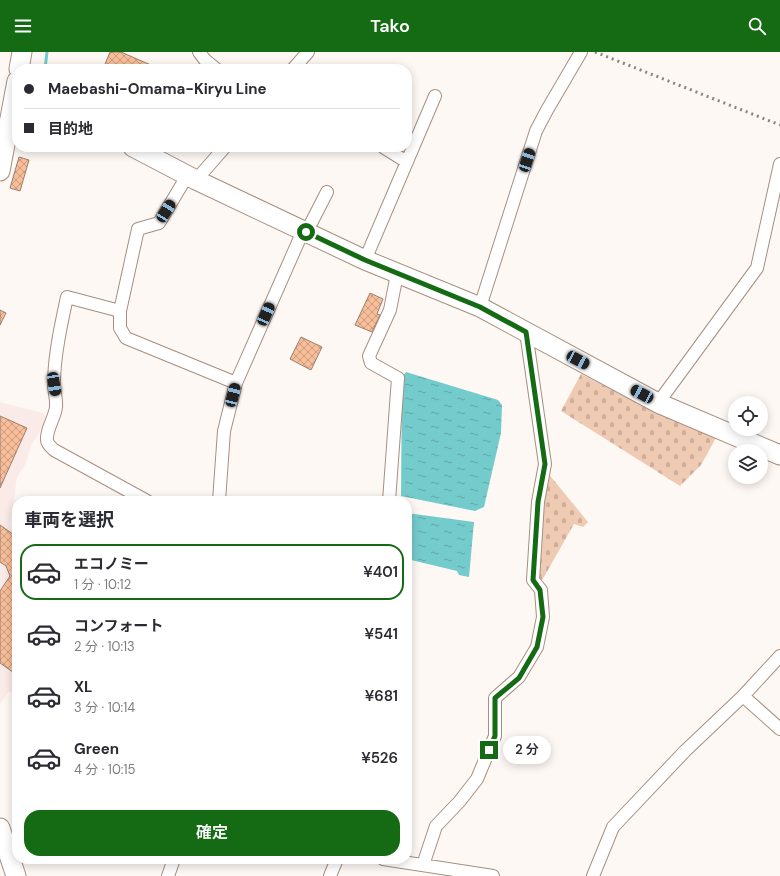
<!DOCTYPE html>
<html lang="ja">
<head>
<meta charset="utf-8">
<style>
  :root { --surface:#fff; --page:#f7f7f7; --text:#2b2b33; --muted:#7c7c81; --line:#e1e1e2; --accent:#146b14 }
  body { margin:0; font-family:"DM Sans","Noto Sans JP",sans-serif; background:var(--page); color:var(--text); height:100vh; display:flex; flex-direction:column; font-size:15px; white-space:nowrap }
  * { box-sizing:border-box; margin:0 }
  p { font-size:13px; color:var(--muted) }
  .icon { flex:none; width:22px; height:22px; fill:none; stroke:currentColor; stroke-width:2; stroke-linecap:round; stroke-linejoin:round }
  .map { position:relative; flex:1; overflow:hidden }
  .panel { position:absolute; left:12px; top:444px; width:400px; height:368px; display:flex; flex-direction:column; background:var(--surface); border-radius:16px; box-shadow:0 2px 10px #0003 }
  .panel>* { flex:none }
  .banner { position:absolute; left:12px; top:12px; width:400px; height:88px; border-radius:16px; box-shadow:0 2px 10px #0003; display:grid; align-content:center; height:88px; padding:0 12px; background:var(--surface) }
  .controls { position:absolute; left:728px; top:344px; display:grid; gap:8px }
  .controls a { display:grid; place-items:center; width:40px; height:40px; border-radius:50%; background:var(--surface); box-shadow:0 2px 10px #0003; font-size:20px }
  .end { position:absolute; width:18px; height:18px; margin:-9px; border:5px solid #146b14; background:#fff; box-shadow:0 0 0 2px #fff }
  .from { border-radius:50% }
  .bubble { position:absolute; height:28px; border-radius:14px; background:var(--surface); box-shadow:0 2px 10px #0003; font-size:13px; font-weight:600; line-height:28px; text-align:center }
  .car { position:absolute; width:12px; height:24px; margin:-12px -6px; border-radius:5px; box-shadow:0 0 3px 1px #0007; background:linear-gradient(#222 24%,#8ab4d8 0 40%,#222 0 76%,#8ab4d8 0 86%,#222 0) }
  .banner b { display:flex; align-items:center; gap:14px; height:38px; font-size:15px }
  .banner b+b { border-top:1px solid var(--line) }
  .banner i { width:10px; height:10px; background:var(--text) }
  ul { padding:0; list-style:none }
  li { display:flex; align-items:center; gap:12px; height:56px; margin:0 8px 6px; padding:0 4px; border:2px solid transparent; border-radius:16px }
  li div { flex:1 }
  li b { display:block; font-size:15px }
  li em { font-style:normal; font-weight:600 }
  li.active { border-color:var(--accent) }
  li>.icon { width:36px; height:36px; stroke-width:1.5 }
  h2 { padding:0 12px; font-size:18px; line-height:48px }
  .action { display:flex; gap:8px; margin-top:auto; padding:8px 12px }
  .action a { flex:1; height:46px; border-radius:16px; background:var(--accent); color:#fff; font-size:16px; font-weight:600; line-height:46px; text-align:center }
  header { display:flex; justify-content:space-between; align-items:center; height:52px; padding:0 12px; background:var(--accent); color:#fff; font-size:18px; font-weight:600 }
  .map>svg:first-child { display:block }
  .commercial { fill:#fbebe8 }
  .cemetery { fill:url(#cemetery-stones) }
  .water { fill:url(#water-ripples) }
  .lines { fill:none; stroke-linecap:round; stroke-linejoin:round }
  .stream { stroke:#74cbcc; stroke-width:3 }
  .building { fill:url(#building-cross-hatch); stroke:#988070 }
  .street-casing { stroke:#a78e7f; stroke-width:14 }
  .primary-casing { stroke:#a78e7f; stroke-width:21 }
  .street { stroke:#fff; stroke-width:12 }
  .primary { stroke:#fff; stroke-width:19 }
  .rail { stroke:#8c837f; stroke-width:3; stroke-dasharray:2 4; stroke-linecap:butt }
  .route { stroke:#146b14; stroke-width:5 }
</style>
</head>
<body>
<header><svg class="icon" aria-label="menu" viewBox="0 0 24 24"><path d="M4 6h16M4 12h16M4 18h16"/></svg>Tako<svg class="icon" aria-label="search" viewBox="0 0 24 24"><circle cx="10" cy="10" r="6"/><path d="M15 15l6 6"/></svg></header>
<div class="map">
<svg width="780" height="824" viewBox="0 0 780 824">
  <defs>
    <pattern id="cemetery-stones" width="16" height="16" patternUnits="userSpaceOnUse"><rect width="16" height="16" fill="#f0cbb4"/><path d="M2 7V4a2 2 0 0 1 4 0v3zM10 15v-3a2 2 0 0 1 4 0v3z" fill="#cfaf9b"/></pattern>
    <pattern id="water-ripples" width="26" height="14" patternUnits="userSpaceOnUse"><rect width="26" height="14" fill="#74cbcc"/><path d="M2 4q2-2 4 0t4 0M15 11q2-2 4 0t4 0" fill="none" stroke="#61a6a6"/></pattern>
    <pattern id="building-cross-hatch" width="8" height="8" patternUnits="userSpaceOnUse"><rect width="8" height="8" fill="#f8be99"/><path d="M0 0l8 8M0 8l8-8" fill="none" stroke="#ca9b7d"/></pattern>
  </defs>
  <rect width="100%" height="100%" fill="#fef8f5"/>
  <path class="commercial" d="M0 350 43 361 46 366 42 376 32 392 25 413 17 425 10 474 17 479V644L9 639 0 652Z"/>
  <path class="cemetery" d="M581 322 632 348 716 386 701 413 680 434 561 359Z
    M547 420 588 470 583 475 574 472 540 532 536 524Z"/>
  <path class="water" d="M406 320 498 348 502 353 501 381 484 455 475 459 401 444 402 325Z
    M407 461 474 470 469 525 459 523 457 519 407 507Z"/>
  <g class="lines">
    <path class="stream" d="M45 17 47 0"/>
  </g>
  <path class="building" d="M110 0H121L160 17H103Z
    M19 105 29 108 20 139 10 136Z
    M370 241 383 247 377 262 380 263 372 280 355 273Z
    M0 258 6 261 0 273Z
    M301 285 322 295 311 318 290 307Z
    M0 364 27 376 0 436Z
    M0 473 17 485V623L0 611V539L10 524 6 514 0 510Z"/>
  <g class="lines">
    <g class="street-casing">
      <path id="street" d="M199 0 205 8 216 17
        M293 17 308 0
        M383 95 407 110
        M187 124 159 171 138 177 120 259V276L126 286 236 331
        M196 128 225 95
        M306 181 327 140
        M365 208 435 44
        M480 255 536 79 547 58 581 0
        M120 259 67 245C61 273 55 300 54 328 53 337 57 346 56 355 55 366 46 377 47 388 47 392 51 395 54 398L147 449
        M658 351 757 216 780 112
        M219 449 224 379 236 331 303 179
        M389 449 398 326 371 311 369 304 390 258 397 222
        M743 644 780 677
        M383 807 493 824
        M423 813 436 774 459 750 477 727 495 684V646L519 625 537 595 543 565 541 538 533 528 538 450 545 412 526 280
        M168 824 174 807
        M330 824 337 807
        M593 824 613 775 685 699 743 644 780 604"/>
    </g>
    <g class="primary-casing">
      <path id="primary" d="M19 17 22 0
        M133 95 196 128 365 208 480 255 658 351 780 403
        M0 119 17 29
        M0 776 16 824"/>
    </g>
    <use href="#street" class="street"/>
    <use href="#primary" class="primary"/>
    <path class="rail" d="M595 0 780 73"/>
  </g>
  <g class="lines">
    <path class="route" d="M306 180 365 208 480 255 526 280 545 412 538 450 533 528 540 538 543 565 537 595 519 626 495 646V684L489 698"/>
  </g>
</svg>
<div class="controls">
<a><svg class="icon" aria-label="locate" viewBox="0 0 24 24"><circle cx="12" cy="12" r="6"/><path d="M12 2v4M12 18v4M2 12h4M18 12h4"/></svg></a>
<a><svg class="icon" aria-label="layers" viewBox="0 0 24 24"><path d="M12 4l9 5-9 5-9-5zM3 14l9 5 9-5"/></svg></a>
</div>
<i class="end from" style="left:306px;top:180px"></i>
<i class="end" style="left:489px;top:698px"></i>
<div class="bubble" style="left:503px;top:684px;width:48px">2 分</div>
<i class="car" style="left:527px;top:108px;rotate:18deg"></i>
<i class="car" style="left:166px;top:159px;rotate:32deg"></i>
<i class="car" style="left:266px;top:262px;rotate:24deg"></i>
<i class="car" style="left:578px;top:308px;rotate:118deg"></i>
<i class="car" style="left:54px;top:332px;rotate:171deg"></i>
<i class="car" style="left:642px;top:342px;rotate:298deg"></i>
<i class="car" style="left:233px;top:343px;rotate:14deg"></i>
<div class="banner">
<b><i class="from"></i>Maebashi-Omama-Kiryu Line</b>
<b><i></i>目的地</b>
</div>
<section class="panel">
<h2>車両を選択</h2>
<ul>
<li class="active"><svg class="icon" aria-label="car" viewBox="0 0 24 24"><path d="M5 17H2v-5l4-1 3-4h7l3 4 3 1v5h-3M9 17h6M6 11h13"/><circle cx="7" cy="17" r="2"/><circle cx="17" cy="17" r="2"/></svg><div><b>エコノミー</b><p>1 分 · 10:12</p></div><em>¥401</em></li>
<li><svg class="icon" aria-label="car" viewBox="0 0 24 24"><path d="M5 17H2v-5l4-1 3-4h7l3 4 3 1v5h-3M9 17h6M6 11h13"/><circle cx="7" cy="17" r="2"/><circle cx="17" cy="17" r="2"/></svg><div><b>コンフォート</b><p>2 分 · 10:13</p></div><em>¥541</em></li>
<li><svg class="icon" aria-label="car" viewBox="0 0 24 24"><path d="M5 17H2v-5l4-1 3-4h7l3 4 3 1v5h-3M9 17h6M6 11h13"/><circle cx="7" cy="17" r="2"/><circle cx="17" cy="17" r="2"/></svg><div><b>XL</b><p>3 分 · 10:14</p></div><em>¥681</em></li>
<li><svg class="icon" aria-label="car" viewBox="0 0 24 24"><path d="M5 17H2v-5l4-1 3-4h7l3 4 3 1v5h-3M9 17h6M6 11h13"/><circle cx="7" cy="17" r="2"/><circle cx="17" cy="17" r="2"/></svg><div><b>Green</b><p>4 分 · 10:15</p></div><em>¥526</em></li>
</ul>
<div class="action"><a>確定</a></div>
</section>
</div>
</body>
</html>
